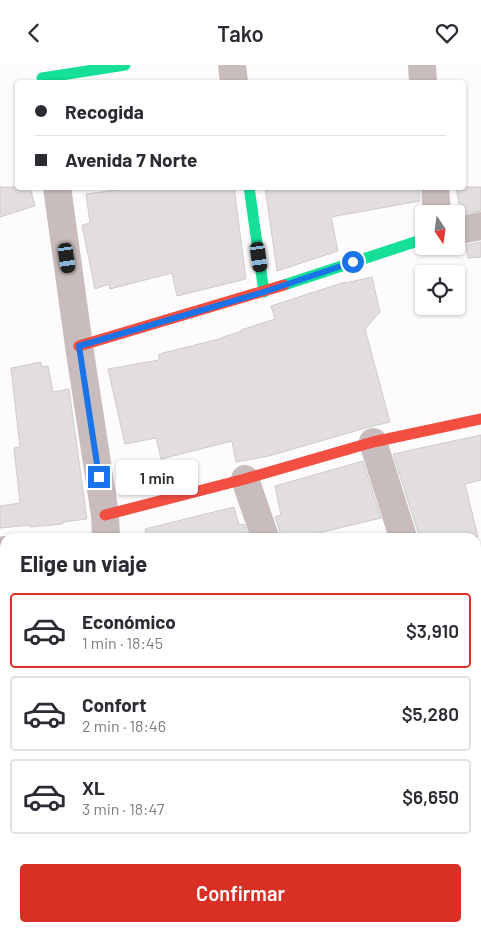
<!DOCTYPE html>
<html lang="es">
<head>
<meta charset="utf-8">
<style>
  :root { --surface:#fff; --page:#f2f2f3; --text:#2b2b33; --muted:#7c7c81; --line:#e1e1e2; --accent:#d93025 }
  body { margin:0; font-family:Barlow,sans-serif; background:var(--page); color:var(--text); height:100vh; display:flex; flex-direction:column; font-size:19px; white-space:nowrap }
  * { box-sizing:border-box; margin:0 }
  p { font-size:16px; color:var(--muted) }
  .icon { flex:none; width:28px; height:28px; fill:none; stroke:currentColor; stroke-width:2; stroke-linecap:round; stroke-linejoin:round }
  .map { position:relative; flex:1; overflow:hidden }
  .details { position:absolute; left:0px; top:468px; width:481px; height:399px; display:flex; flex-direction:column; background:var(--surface); border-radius:15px 15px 0 0; box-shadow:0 1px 4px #0004 }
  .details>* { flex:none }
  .top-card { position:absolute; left:15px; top:15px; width:451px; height:110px; border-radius:5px; box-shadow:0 1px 4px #0004; display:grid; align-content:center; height:110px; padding:0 20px; background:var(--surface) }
  .needle { width:32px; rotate:167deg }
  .controls { position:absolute; left:415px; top:140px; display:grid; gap:10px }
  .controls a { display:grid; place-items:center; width:50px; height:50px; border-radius:5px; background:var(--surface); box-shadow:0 1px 4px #0004; font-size:25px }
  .end { position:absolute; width:22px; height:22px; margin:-11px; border:6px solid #1a73e8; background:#fff; box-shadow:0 0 0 2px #fff }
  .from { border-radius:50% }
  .bubble { position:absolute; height:35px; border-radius:5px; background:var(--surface); box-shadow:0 1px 4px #0004; font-size:16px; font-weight:600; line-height:35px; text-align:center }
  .car { position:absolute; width:15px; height:30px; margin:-15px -8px; border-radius:6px; box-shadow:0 0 4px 1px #0007; background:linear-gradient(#222 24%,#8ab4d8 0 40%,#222 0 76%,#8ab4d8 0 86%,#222 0) }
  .top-card b { display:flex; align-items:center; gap:18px; height:48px; font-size:19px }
  .top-card b+b { border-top:1px solid var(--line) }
  .top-card i { width:12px; height:12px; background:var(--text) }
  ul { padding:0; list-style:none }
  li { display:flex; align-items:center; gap:15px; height:75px; margin:0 10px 8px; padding:0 10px; border:2px solid var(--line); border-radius:5px }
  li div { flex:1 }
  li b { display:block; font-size:19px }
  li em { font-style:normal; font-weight:600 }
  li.active { border-color:var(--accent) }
  li>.icon { width:45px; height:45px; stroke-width:1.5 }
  h2 { padding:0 20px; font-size:22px; line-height:60px }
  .cta { display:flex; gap:10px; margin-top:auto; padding:10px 20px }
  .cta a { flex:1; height:58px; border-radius:5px; background:var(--accent); color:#fff; font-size:20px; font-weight:600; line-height:58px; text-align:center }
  header { display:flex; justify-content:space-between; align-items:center; height:65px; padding:0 20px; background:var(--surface); font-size:22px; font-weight:600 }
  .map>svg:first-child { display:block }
  .building { fill:#e2dede; stroke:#cecbcb }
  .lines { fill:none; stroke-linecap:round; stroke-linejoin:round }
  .street { stroke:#c9bcbc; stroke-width:28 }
  .fast { stroke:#16e098; stroke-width:11 }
  .jam { stroke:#f24e42; stroke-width:11 }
  .route { stroke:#1a73e8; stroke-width:6 }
</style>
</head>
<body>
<header><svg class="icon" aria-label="back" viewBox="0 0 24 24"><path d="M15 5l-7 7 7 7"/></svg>Tako<svg class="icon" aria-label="heart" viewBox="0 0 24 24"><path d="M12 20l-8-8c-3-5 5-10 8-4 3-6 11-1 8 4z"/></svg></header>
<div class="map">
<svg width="481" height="866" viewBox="0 0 481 866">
  <rect width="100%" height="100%" fill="#fdfbfb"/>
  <path class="building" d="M0 122H30L35 141 0 152Z
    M140 122H234L246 214 177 231 172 208 110 224 109 219 95 224 82 160 90 158 86 129Z
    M265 122H419L420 136 331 152 338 186 277 206Z
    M456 122H481V146L461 149Z
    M481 177V192L468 193 466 180Z
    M372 212 380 247 365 264 390 357 369 362 269 391 236 397 232 376 161 394 156 373 125 379 108 304 159 295V289L223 273V272L242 266 241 265 275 254 271 241 345 217V218Z
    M41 297 42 302 48 301 53 327 69 324 87 454 63 457V459L30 462V460L0 463V441L20 438 14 383 20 382 11 303Z
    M481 370V415L465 419 478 472H418V467L393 389Z
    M363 396 381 453 302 472H280V467L275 452 281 450 275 421Z
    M234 442 239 460 244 459 249 472H146L145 464Z"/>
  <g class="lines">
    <path class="street" d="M232 0 234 18
      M422 0 423 18
      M57 122 79 281 105 450 106 472
      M435 122 437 149
      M456 166 481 161
      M373 377 403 472
      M245 414 265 472
      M0 486 5 485
      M476 625 481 620
      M0 674H5
      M476 741 481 734
      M406 866 407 861"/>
    <path class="fast" d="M42 13 125 0
      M249 122 264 227
      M284 220 424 174"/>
    <path class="jam" d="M79 281 284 220
      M105 450 245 414 373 377 481 354"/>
  </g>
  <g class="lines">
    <path class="route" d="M99 412 79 281 264 227 353 197"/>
  </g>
</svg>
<div class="controls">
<a><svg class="needle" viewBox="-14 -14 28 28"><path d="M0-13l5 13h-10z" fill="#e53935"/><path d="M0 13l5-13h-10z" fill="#7c7c81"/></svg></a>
<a><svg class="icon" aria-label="locate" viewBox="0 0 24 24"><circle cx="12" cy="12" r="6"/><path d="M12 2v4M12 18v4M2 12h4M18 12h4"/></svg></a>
</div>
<i class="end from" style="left:353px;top:197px"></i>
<i class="end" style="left:99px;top:412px"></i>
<div class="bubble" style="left:116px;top:395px;width:82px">1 min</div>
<i class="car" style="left:259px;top:192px;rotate:172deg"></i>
<i class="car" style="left:67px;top:193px;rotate:172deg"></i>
<div class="top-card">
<b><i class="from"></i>Recogida</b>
<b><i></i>Avenida 7 Norte</b>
</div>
<section class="details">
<h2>Elige un viaje</h2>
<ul>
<li class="active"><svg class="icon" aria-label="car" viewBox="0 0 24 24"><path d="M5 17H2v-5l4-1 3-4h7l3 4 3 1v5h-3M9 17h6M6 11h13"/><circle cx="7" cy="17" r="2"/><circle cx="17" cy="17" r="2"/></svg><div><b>Económico</b><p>1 min · 18:45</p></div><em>$3,910</em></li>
<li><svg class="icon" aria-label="car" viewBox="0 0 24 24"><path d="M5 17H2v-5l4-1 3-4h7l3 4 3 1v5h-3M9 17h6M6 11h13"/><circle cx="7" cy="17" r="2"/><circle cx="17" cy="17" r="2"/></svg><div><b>Confort</b><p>2 min · 18:46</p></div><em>$5,280</em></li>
<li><svg class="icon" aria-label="car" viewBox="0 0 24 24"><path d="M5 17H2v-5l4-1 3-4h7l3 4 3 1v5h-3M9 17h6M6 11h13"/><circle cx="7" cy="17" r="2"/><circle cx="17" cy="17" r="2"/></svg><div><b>XL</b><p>3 min · 18:47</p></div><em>$6,650</em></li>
</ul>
<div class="cta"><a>Confirmar</a></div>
</section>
</div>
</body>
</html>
